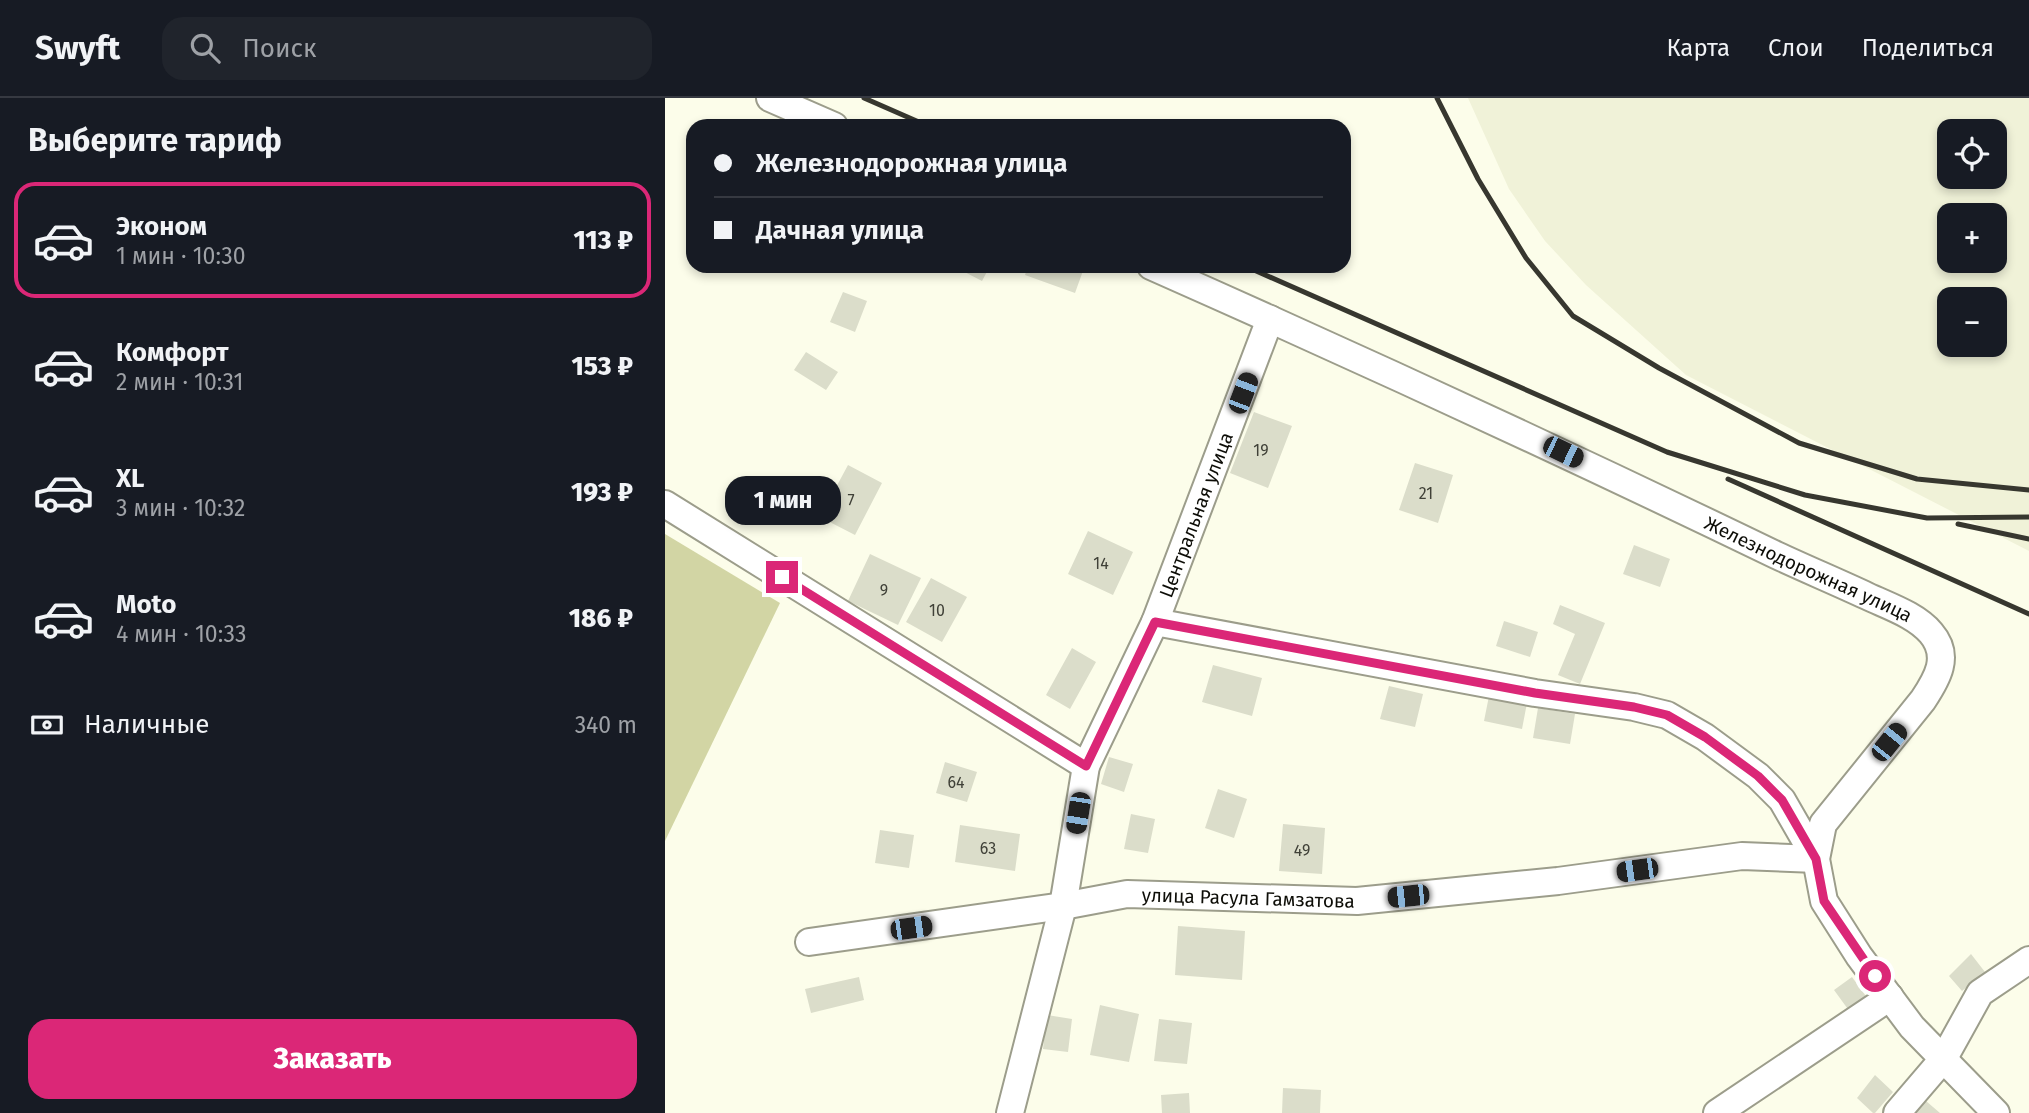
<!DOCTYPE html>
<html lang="ru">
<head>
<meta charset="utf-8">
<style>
  :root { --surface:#171b24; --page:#20242c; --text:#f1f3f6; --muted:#9ea1a6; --line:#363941; --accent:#db2777 }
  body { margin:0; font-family:"Fira Sans",sans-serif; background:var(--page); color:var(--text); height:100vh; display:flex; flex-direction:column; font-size:26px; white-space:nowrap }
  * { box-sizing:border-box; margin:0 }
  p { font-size:23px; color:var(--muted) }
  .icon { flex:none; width:38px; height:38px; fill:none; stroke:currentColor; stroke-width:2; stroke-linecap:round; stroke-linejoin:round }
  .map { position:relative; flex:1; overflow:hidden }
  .panel { display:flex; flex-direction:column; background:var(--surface); width:665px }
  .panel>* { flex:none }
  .top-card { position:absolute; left:21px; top:21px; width:665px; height:154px; border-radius:21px; box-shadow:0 4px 10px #0003; display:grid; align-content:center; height:154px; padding:0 28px; background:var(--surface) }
  .controls { position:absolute; left:1272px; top:21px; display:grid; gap:14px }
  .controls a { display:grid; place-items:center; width:70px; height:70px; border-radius:14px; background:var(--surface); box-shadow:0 4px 10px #0003; font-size:35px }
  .end { position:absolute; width:32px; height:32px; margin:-16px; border:9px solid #db2777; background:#fff; box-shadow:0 0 0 4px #fff }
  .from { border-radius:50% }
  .bubble { position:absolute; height:49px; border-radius:21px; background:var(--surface); box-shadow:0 4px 10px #0003; font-size:23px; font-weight:800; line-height:49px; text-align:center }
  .car { position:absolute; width:21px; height:42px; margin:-21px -10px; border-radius:9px; box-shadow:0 0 5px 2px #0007; background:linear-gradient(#222 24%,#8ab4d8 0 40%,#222 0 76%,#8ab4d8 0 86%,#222 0) }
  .top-card b { display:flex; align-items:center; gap:24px; height:66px; font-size:26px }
  .top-card b+b { border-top:2px solid var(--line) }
  .top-card i { width:18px; height:18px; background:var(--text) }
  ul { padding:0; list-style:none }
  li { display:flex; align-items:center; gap:21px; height:116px; margin:0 14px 10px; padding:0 14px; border:4px solid transparent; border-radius:21px }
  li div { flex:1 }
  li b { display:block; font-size:26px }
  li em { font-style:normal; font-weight:800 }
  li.selected { border-color:var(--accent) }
  li>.icon { width:63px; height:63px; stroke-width:1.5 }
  h2 { padding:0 28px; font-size:32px; line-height:84px }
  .pay { display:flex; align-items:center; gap:18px; height:77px; padding:0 28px; font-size:26px }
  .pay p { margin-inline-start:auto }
  .primary-button { display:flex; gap:14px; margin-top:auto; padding:14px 28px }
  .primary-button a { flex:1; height:80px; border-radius:21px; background:var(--accent); color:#fff; font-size:28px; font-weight:800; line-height:80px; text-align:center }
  header { display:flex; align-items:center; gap:42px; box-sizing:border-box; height:98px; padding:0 35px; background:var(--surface); border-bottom:2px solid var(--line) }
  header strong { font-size:33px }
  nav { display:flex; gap:38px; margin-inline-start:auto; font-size:24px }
  .search { width:490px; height:63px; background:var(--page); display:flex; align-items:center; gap:18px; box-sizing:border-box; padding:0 24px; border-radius:21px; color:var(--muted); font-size:26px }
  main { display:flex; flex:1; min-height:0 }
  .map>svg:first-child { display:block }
  .built { fill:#f0f2d8; fill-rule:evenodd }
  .green { fill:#d2d5a4 }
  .building { fill:#dbddca }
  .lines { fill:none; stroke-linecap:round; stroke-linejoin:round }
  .minor-casing { stroke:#9c9d8b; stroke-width:30 }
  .minor { stroke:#fff; stroke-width:26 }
  .rail { stroke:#37372f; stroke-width:5 }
  .route { stroke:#db2777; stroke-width:9 }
  .labels { text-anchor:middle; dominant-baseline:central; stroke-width:7; stroke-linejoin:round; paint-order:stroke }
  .number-label { font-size:16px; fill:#404138 }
  .street-label { font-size:19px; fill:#0d0d07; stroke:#fcfdea }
</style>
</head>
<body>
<header>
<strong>Swyft</strong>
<div class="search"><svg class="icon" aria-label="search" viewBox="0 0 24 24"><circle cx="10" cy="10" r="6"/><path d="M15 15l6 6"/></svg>Поиск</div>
<nav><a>Карта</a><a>Слои</a><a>Поделиться</a></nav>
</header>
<main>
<section class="panel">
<h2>Выберите тариф</h2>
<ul>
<li class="selected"><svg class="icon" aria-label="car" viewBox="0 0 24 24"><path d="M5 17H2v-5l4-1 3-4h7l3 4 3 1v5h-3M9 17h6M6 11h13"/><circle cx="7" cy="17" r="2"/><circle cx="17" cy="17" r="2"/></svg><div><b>Эконом</b><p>1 мин · 10:30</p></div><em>113 ₽</em></li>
<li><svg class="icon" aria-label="car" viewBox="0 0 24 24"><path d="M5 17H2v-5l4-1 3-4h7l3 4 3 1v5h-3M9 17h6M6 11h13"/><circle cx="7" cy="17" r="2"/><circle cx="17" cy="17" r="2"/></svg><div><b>Комфорт</b><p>2 мин · 10:31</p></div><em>153 ₽</em></li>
<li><svg class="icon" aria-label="car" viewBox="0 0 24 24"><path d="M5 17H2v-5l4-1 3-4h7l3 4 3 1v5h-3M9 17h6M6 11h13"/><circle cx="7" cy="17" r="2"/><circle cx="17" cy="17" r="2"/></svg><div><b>XL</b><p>3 мин · 10:32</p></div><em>193 ₽</em></li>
<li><svg class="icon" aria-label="car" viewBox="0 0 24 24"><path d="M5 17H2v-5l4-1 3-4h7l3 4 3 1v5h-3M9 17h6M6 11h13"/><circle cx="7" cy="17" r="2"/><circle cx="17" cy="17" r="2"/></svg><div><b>Moto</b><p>4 мин · 10:33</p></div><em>186 ₽</em></li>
</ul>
<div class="pay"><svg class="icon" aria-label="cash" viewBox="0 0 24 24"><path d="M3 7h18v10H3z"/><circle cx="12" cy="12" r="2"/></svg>Наличные<p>340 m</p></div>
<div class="primary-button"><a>Заказать</a></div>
</section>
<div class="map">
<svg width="1364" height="1015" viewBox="0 0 1364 1015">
  <rect width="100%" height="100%" fill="#fcfdea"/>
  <path class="built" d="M803 0H1364V453L1021 277 921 187 880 143 844 91ZM1284 33H1330V79H1284ZM1284 117H1330V163H1284ZM1284 201H1330V247H1284Z"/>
  <path class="green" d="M0 436 115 505 0 743Z"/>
  <path class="building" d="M288 168H325L317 183Z
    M363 168H412L419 170 410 195 360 177Z
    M178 194 202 203 190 234 165 224Z
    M141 254 173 274 161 292 129 272Z
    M589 314 627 328 603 390 565 375Z
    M750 365 788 377 773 425 734 412Z
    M183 367 217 385 190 437 155 419Z
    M423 433 468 454 448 497 403 476Z
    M969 447 1005 461 995 489 958 476Z
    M205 456 256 480 233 527 183 503Z
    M266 480 302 499 277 544 241 524Z
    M895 507 940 525 915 586 893 577 910 536 888 526Z
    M839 523 873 534 865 559 831 548Z
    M407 550 431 564 405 611 381 597Z
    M548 567 597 580 587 618 537 604Z
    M724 588 758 596 750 629 715 621Z
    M824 598 862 605 857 631 819 623Z
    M873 610 910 616 905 646 868 640Z
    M444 659 468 666 459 694 436 686Z
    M280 664 312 674 302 704 271 695Z
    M553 691 582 701 569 740 540 730Z
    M466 716 490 721 483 755 459 751Z
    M618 726 660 730 657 776 614 773Z
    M295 727 355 736 350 773 290 764Z
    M215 732 249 737 244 770 210 765Z
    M513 828 580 833 577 882 510 877Z
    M1306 856 1320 874 1297 893 1284 878Z
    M194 879 199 902 146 915 140 891Z
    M1187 879 1203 901 1185 914 1169 892Z
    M435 907 474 916 464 964 425 957Z
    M382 917 407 921 403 954 378 951Z
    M494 921 527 925 522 966 489 963Z
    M1210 977 1228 994 1210 1015H1208L1192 1000Z
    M618 990 656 992 655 1015H617Z
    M524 995 525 1015H497L496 997Z
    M1261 1003 1275 1015H1250Z"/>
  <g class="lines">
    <g class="minor-casing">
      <g id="minor">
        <path d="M105 0 169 28"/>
        <path id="s1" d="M486 168C696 261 904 357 1111 457 1141 471 1172 484 1202 498 1223 508 1251 517 1266 535 1286 558 1272 581 1258 602L1158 726 1151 761 1159 803 1194 858 1247 929 1331 1015"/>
        <path d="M0 406 421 668"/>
        <path d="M490 524 870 595 969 609 1002 617 1040 639 1093 678 1117 702 1151 761"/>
        <path id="s2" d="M144 844 398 808 462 796 692 803 893 783 1077 758 1151 761"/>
        <path id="s3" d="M345 1015 398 808 421 668 490 524 605 221"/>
        <path d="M1052 1015 1225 899"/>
        <path d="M1232 1015 1279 960 1315 895 1364 862"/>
      </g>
    </g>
    <use href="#minor" class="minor"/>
    <path class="rail" d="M199 0 263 28
      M772 0 813 81 861 160 908 218 994 270 1134 345 1252 381 1364 392
      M580 168 1002 354 1140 397 1262 420 1364 419
      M1063 381 1364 516
      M1293 426 1364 441"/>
  </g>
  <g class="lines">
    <path class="route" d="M117 479 421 668 490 524 870 595 969 609 1002 617 1040 639 1093 678 1117 702 1151 761 1159 803 1210 878"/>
  </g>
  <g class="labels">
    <g class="number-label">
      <text x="596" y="352">19</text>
      <text x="761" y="395">21</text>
      <text x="186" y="402">7</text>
      <text x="436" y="465">14</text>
      <text x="219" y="492">9</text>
      <text x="272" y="512">10</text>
      <text x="291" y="684">64</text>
      <text x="323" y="750">63</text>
      <text x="637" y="752">49</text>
    </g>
    <g class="street-label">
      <text stroke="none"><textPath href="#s3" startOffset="630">Центральная улица</textPath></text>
      <text stroke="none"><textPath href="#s1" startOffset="724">Железнодорожная улица</textPath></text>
      <text stroke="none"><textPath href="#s2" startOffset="443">улица Расула Гамзатова</textPath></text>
    </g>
  </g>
</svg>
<div class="controls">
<a><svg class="icon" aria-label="locate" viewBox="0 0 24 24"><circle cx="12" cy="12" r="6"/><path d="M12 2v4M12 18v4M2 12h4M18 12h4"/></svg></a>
<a>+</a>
<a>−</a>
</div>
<i class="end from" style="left:1210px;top:878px"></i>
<i class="end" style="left:117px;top:479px"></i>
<div class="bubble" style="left:60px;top:378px;width:116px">1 мин</div>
<i class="car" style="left:578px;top:295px;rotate:21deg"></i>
<i class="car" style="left:898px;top:354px;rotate:116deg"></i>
<i class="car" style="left:1224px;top:644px;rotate:39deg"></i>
<i class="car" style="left:413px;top:715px;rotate:189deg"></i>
<i class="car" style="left:972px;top:772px;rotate:262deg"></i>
<i class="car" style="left:743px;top:798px;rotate:264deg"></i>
<i class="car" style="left:246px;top:830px;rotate:82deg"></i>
<div class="top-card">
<b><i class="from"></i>Железнодорожная улица</b>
<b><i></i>Дачная улица</b>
</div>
</div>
</main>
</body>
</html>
